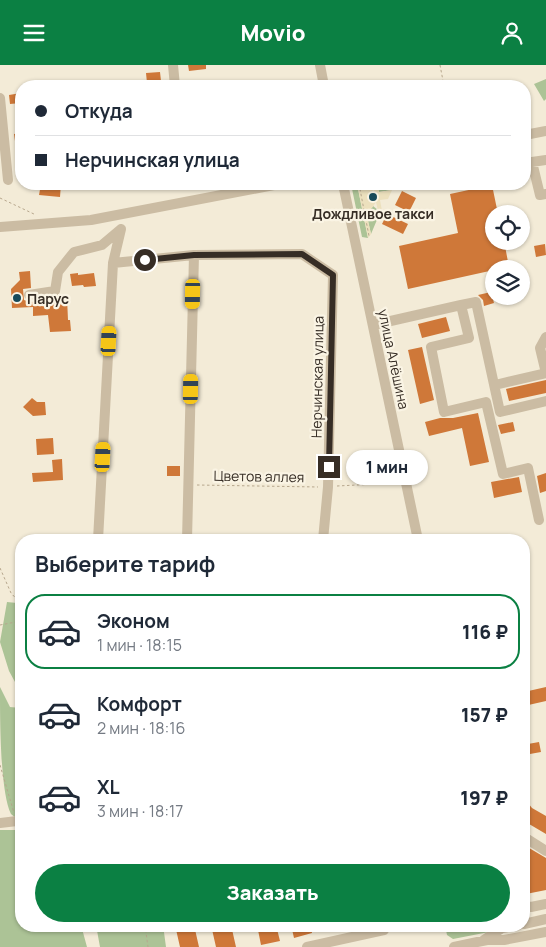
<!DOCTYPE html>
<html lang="ru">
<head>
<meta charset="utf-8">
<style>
  :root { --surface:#fff; --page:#f6f6f7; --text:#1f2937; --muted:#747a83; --line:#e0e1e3; --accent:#0b8043 }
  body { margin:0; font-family:Manrope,sans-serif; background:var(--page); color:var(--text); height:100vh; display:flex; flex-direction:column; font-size:19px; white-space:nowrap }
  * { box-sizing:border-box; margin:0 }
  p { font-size:16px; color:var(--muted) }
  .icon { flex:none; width:28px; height:28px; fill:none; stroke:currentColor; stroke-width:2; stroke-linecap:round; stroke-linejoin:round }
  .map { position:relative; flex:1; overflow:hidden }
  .drawer { position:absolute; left:15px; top:469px; width:515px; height:398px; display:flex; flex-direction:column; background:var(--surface); border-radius:20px; box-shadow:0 1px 4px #0004 }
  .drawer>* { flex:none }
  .guide { position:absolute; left:15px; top:15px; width:516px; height:110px; border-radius:20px; box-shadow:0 1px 4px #0004; display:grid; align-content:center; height:110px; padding:0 20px; background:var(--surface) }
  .controls { position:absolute; left:485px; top:140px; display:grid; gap:10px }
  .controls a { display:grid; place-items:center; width:45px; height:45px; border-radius:50%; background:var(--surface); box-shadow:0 1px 4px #0004; font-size:25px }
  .end { position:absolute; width:22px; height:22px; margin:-11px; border:6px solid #362d25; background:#fff; box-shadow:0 0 0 2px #fff }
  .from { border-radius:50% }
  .bubble { position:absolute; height:35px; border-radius:18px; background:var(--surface); box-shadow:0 1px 4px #0004; font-size:16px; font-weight:800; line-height:35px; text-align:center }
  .car { position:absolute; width:15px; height:30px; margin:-15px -8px; border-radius:6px; box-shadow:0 0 4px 1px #0007; background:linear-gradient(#f5c518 24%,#345 0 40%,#f5c518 0 76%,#345 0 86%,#f5c518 0) }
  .guide b { display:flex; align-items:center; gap:18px; height:48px; font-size:19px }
  .guide b+b { border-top:1px solid var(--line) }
  .guide i { width:12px; height:12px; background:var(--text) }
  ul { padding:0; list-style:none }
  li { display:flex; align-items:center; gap:15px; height:75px; margin:0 10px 8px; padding:0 10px; border:2px solid transparent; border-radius:20px }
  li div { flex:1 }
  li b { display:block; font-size:19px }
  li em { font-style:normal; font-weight:800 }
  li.current { border-color:var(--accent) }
  li>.icon { width:45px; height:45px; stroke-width:1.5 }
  h2 { padding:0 20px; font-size:22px; line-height:60px }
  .primary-button { display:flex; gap:10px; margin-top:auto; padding:10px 20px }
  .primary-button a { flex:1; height:58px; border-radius:30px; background:var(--accent); color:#fff; font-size:20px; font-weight:800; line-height:58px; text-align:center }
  header { display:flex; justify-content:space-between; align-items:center; height:65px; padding:0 20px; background:var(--accent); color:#fff; font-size:22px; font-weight:800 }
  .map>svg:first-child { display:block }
  .green { fill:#acc396 }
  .plaza { fill:#ece0bd }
  .building { fill:#cf7839 }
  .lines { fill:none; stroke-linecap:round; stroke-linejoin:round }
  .path { stroke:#b7a78d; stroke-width:1; stroke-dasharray:2.5 2.5; stroke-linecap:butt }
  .minor { stroke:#cbbca3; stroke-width:10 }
  .route { stroke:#362d25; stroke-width:6 }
  .poi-dot { fill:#184a5a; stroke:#faf4e4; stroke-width:2 }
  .labels { text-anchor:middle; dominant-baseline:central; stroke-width:4.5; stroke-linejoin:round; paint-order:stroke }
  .poi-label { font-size:14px; font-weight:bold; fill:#362d25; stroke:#faf4e4 }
  .street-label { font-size:14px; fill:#362d25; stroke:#faf4e4 }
</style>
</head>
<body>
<header><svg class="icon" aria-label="menu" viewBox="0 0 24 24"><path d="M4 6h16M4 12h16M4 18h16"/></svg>Movio<svg class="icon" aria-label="person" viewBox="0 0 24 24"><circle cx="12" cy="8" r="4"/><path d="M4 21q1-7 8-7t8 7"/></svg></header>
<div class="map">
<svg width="546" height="882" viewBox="0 0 546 882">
  <rect width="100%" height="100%" fill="#f3ebd7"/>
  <path class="green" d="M546 14V34L544 36 534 19Z
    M351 119H357L368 173 362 172Z
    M377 119H395L392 125 379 127Z
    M373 141 378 145 379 150 371 169 366 147Z
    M7 537 17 538 21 545V628L9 606 0 577Z
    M0 622 10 642 21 643V755C18 753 14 752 11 749 0 728 0 651 0 622Z
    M0 765H21V860H81L87 882H0Z
    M96 860H163L166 882H100Z
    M445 860H492V863L489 867 453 874 447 870Z"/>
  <path class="plaza" d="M357 119H360L361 122 368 123 374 126 373 119H377L379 127 392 125 388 134 380 135 382 146 379 150 376 137 372 143 366 147 371 169 368 173Z"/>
  <path class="building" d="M188 0H206V4L189 6Z
    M160 7 161 16 147 18 146 8Z
    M21 28V38L10 39 9 30Z
    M21 68V76H15L14 69Z
    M16 88H21V107H16Z
    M41 119H61L60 132 39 130Z
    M492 120 498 149H494V176H504L509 202 494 204V205L408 224 399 181 458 168 450 129Z
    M402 126 416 133 409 147 395 140Z
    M387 149 408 159 403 169 382 159Z
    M545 179 546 190 536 192 534 181Z
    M30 206 31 223 23 224 24 235 30 237 67 233 68 255H70L71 266 50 267 48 250 33 251V242L12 243 11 224 20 215 19 207Z
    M78 208V210L94 208 96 221 84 222 83 220 72 221 70 209Z
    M491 227 494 238 484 241 483 235 478 230Z
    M446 252 450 266 422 273 418 259Z
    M422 282 434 335 420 339 408 285Z
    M546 315V328L509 336 506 324Z
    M32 333 37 337H45L46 350 33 351 23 342Z
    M478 348 489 397 470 401 462 363 429 371 425 357 440 353H453Z
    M513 357 515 366 501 369 498 360Z
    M53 373 54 389 37 390 36 374Z
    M62 394 63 415 33 417 32 408 53 407 52 395Z
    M167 401H180V411H167Z
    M546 408V426L540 428 537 411Z
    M519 412 522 427 494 433 491 417Z
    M546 622V636L524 641V627Z
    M539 677 541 687 530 689 528 679Z
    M524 733 532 743 546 751V769L524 756Z
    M524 780 546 793V825L526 829 524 821Z
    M175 860H194L199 882H180Z
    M211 860H231L236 882H216Z
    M257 860H276L280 876 261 880Z
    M291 860H311L312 868 294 873Z"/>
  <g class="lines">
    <path class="path" d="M440 0 444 21
      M359 119 369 171
      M0 133 36 150
      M197 420 318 422
      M337 421 396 418
      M0 503 11 528 21 539
      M0 560 21 556
      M0 700 14 748
      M524 739 530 733
      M145 860 148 882"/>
    <path class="minor" d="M173 0 175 21
      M320 0 324 21
      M0 33 8 115
      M525 70 546 66
      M546 95 532 97 540 130 546 129
      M343 119 418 475
      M0 162 91 155 279 119
      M113 198 194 190 302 189 333 210 328 422 323 475
      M29 230 55 226 58 207 74 187 102 180 121 164
      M461 240 476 237 500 347 546 336
      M373 260 461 240 469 273 431 282 444 347 486 337 503 409 528 403 539 455
      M495 320 546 308 540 283 546 272
      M98 475 113 198 121 164
      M187 475 194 190
      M0 758 17 756
      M524 772 546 786
      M524 841 531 842 546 839
      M524 859 546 854
      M484 875 502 863 519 860
      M307 882 384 865
      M454 882 487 875H504L546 867"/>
  </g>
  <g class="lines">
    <path class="route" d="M145 195 194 190 302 189 333 210 329 402"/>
  </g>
  <g class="poi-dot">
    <circle cx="373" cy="132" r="5"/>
    <circle cx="17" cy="233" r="5"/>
  </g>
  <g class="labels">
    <g class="poi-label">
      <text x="373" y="148">Дождливое такси</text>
      <text x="27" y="233" text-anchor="start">Парус</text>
    </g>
    <g class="street-label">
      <text transform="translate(394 294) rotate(78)">улица Алёшина</text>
      <text transform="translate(317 312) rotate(-89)">Нерчинская улица</text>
      <text transform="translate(259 411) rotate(1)">Цветов аллея</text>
    </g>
  </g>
</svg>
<div class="controls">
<a><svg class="icon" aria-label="locate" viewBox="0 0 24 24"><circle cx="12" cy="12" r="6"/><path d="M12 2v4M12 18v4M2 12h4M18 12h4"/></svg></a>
<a><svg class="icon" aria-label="layers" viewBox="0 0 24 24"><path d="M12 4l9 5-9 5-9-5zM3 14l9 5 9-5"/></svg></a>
</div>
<i class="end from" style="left:145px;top:195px"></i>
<i class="end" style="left:329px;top:402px"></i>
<div class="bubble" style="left:346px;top:385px;width:82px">1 мин</div>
<i class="car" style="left:193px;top:229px;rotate:181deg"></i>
<i class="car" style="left:109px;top:276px;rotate:3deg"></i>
<i class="car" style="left:191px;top:324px;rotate:1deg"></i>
<i class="car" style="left:103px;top:392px;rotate:3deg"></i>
<div class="guide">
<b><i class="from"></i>Откуда</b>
<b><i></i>Нерчинская улица</b>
</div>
<section class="drawer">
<h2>Выберите тариф</h2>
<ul>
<li class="current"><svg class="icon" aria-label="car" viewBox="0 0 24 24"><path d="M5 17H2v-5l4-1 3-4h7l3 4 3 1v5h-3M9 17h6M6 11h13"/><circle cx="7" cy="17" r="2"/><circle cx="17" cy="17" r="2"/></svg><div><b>Эконом</b><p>1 мин · 18:15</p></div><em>116 ₽</em></li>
<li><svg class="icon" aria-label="car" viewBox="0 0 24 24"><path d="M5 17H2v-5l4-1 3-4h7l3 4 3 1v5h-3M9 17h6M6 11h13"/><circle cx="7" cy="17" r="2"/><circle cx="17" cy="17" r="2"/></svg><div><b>Комфорт</b><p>2 мин · 18:16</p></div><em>157 ₽</em></li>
<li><svg class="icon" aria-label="car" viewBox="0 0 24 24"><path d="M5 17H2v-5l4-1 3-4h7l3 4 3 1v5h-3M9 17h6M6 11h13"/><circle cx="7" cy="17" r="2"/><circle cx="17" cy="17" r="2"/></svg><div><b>XL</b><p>3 мин · 18:17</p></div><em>197 ₽</em></li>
</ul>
<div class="primary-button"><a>Заказать</a></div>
</section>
</div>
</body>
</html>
